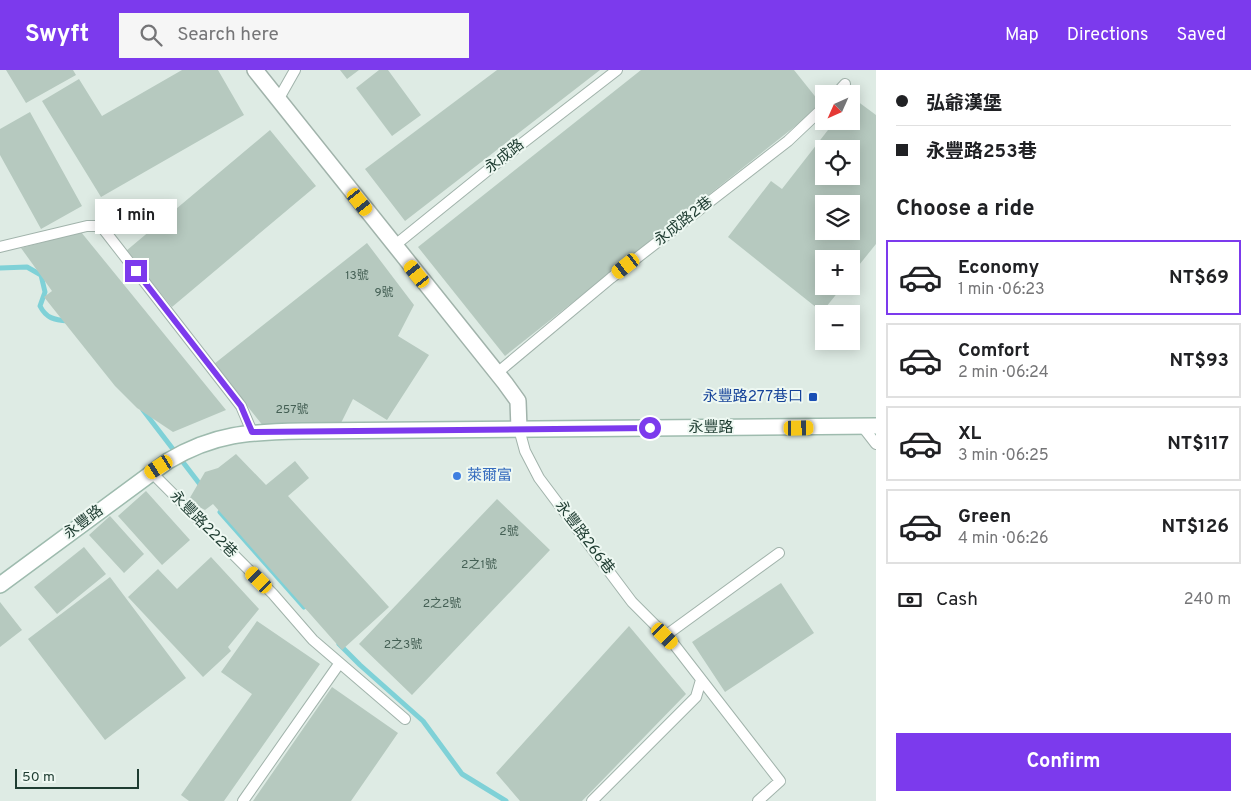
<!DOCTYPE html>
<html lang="en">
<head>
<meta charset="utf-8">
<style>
  :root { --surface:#fff; --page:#f6f6f6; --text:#202124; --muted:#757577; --line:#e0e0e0; --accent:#7c3aed }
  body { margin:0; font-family:Overpass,"Noto Sans TC",sans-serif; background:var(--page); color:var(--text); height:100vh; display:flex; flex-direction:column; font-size:19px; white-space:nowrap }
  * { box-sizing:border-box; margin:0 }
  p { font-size:16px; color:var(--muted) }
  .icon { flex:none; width:28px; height:28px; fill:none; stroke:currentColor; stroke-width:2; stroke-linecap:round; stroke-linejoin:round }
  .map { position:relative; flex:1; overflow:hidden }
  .drawer { display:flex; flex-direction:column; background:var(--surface); width:375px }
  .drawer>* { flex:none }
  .banner { display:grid; align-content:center; height:110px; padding:0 20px; background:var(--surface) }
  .needle { width:32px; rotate:225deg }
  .tools { position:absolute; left:815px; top:15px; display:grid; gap:10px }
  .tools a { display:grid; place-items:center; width:45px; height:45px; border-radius:0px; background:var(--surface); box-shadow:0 2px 12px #0003; font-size:25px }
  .scale { position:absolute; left:15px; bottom:12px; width:124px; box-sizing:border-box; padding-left:5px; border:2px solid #1e3c31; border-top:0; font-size:14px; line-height:18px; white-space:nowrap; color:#1e3c31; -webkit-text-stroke:4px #eef8f2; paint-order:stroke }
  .end { position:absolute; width:22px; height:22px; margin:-11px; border:6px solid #7c3aed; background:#fff; box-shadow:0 0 0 2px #fff }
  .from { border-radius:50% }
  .bubble { position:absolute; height:35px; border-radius:0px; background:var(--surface); box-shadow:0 2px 12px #0003; font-size:16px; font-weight:700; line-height:35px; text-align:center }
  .car { position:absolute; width:15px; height:30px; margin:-15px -8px; border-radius:6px; box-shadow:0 0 4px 1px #0007; background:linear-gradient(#f5c518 24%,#345 0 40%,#f5c518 0 76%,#345 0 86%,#f5c518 0) }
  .banner b { display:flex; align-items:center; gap:18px; height:48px; font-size:19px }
  .banner b+b { border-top:1px solid var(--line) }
  .banner i { width:12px; height:12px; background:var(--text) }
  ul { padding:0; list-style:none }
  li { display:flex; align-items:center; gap:15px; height:75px; margin:0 10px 8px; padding:0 10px; border:2px solid var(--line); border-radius:0px }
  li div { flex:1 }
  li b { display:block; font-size:19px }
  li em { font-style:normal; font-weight:700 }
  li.on { border-color:var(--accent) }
  li>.icon { width:45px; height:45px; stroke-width:1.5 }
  h2 { padding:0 20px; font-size:22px; line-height:60px }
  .pay { display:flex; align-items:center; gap:12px; height:55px; padding:0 20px; font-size:19px }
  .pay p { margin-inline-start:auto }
  .primary-button { display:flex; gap:10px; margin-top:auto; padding:10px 20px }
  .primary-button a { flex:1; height:58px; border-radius:0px; background:var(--accent); color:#fff; font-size:20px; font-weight:700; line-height:58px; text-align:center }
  header { display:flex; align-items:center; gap:30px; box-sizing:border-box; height:70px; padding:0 25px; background:var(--accent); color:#fff }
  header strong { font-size:24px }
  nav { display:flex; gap:28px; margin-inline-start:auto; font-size:18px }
  .search { width:350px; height:45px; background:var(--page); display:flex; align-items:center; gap:12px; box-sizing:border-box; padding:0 18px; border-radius:0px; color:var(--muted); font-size:19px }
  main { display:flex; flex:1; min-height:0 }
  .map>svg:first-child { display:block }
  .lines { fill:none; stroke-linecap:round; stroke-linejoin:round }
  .stream { stroke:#7fd1d7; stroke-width:5 }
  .building { fill:#b6c9bf; fill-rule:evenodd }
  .lane-casing { stroke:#a1b3ab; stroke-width:12 }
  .street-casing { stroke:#a1b3ab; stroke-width:18 }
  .secondary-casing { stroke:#9ebbae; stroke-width:18 }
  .lane { stroke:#fff; stroke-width:10 }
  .street { stroke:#fff; stroke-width:15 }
  .secondary { stroke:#fff; stroke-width:15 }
  .route { stroke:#7c3aed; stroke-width:6 }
  .transit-dot { fill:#1a4fb4; stroke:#eef8f2; stroke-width:2 }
  .shop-dot { fill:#3f7fe0; stroke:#eef8f2; stroke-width:2 }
  .labels { text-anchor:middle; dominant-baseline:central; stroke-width:4; stroke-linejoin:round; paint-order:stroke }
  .number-label { font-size:12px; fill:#445f54 }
  .street-label { font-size:15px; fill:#1e3c31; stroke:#eef8f2 }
  .transit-label { font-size:15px; fill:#164399; stroke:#eef8f2; text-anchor:end }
  .shop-label { font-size:15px; fill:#366cbe; stroke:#eef8f2; text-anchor:start }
</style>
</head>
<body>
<header>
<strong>Swyft</strong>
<div class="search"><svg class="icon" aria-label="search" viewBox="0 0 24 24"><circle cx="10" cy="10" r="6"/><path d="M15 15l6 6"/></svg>Search here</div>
<nav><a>Map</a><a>Directions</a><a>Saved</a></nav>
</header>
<main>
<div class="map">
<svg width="876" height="731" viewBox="0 0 876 731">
  <rect width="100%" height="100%" fill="#deebe4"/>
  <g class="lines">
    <path class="stream" d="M0 198 27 197 41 205 45 222 40 236C46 248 54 250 68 251
      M143 340 202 417
      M220 442 304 537
      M339 574 360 595 423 651 462 704 506 731"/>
  </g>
  <path class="building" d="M6 0H73L76 5 26 33Z
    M182 0H218L244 45 101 127 42 31 79 9 102 46Z
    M340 0H359L347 9Z
    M379 0H388L421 45 392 66 356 18Z
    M497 0H600L405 151 365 99Z
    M641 0H794L822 35 505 286 418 177Z
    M853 28 876 45V174L851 205V189H824V216H843L822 242 728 167 771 111 782 119 835 51H851V30ZM824 79H851V106H824ZM824 134H851V161H824Z
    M30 42 82 136 41 159 0 85V59Z
    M270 60 316 116 172 237 126 181Z
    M81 162 226 340 173 362 137 338 115 316 44 227 52 221 21 178Z
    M367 173 414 235 398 266 429 285 387 350 353 329 340 355 264 357 214 294Z
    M236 384 266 415 295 391 309 408 288 426 389 537 342 580 213 434 205 440 188 431 205 402 218 398Z
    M146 421 190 470 162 495 118 446Z
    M497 429 550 480 412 625 359 574Z
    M110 446 144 484 124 503 89 465Z
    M84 477 106 504 57 544 34 517Z
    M211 487 259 539 228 577 231 581 203 607 128 527 158 499 177 519Z
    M110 507 186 608 105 670 28 569Z
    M781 513 814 563 725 622 692 572Z
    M0 532 22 560 0 577Z
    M257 551 320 594 224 731H189L181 725 252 624 221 602Z
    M629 556 686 624 582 731H520L496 703Z
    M332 617 398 663 351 731H253Z"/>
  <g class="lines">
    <g class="lane-casing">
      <path id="lane" d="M836 24 845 14
        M278 30 295 0
        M394 176 493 96 617 0
        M0 177 87 156H101L241 336 252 362
        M497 303 611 208 788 71 824 37
        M862 356 876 374
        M519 359 525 381 539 408 632 532 673 573 780 711 758 731
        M151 402 273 524 313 570 405 649
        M665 566 779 483
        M243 731 339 594
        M592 731 696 627 701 610"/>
    </g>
    <g class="street-casing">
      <path id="street" d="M255 0 505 313 518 331 519 359"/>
    </g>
    <g class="secondary-casing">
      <path id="secondary" d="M0 515 168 391C215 363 249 362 302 361L876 356"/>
    </g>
    <use href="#lane" class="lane"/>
    <use href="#street" class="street"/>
    <use href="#secondary" class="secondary"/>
  </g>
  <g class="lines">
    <path class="route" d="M136 201 241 336 252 362 650 358"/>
  </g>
  <rect class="transit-dot" x="808" y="322" width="10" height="10" rx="2.5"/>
  <circle class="shop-dot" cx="457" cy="406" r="5"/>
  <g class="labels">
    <g class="number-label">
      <text x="357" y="206">13號</text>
      <text x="384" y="223">9號</text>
      <text x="292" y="340">257號</text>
      <text x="509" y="462">2號</text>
      <text x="479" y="495">2之1號</text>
      <text x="442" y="534">2之2號</text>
      <text x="403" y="575">2之3號</text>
    </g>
    <g class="street-label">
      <text transform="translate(505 87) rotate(-38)">永成路</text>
      <text transform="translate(684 152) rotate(-38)">永成路2巷</text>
      <text x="711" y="358">永豐路</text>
      <text transform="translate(84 453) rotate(-37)">永豐路</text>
      <text transform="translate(203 455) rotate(45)">永豐路222巷</text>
      <text transform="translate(584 468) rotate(53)">永豐路266巷</text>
    </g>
    <g class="transit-label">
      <text x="803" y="327">永豐路277巷口</text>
    </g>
    <g class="shop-label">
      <text x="467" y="406">萊爾富</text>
    </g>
  </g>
</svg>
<div class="tools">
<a><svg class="needle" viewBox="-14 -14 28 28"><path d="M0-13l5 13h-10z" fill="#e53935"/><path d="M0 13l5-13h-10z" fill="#757577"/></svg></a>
<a><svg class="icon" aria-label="locate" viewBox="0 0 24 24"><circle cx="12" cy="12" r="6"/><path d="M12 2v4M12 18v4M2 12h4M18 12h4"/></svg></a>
<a><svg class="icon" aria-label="layers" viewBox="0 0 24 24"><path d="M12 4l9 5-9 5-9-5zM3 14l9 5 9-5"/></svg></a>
<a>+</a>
<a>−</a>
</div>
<div class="scale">50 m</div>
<i class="end from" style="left:650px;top:358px"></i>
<i class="end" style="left:136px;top:201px"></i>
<div class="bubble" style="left:95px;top:129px;width:82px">1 min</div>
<i class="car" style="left:360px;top:132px;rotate:141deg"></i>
<i class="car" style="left:626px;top:196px;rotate:232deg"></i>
<i class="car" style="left:417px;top:204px;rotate:321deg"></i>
<i class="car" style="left:799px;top:358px;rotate:89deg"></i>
<i class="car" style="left:159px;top:397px;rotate:237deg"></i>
<i class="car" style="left:259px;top:510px;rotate:315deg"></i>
<i class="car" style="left:665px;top:566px;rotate:135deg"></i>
</div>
<section class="drawer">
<div class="banner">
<b><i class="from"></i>弘爺漢堡</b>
<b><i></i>永豐路253巷</b>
</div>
<h2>Choose a ride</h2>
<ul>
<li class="on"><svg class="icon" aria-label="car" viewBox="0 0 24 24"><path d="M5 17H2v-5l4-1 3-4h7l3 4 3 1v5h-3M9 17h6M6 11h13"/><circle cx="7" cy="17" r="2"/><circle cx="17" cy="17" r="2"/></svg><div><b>Economy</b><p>1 min · 06:23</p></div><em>NT$69</em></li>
<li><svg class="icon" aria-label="car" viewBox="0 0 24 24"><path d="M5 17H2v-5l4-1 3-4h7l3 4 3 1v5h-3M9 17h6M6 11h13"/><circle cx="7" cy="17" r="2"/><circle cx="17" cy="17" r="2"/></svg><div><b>Comfort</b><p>2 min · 06:24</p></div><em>NT$93</em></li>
<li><svg class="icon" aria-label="car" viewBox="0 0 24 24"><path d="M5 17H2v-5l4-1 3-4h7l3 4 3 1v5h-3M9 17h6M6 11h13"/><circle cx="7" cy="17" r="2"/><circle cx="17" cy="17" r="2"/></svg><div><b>XL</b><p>3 min · 06:25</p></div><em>NT$117</em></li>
<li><svg class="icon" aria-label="car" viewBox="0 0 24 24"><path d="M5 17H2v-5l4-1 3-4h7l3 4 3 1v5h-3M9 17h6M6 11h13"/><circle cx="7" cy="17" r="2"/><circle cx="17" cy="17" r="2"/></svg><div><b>Green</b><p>4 min · 06:26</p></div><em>NT$126</em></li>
</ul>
<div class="pay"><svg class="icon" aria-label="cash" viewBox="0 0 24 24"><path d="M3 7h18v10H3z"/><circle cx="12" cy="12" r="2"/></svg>Cash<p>240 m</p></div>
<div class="primary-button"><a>Confirm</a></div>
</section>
</main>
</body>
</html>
